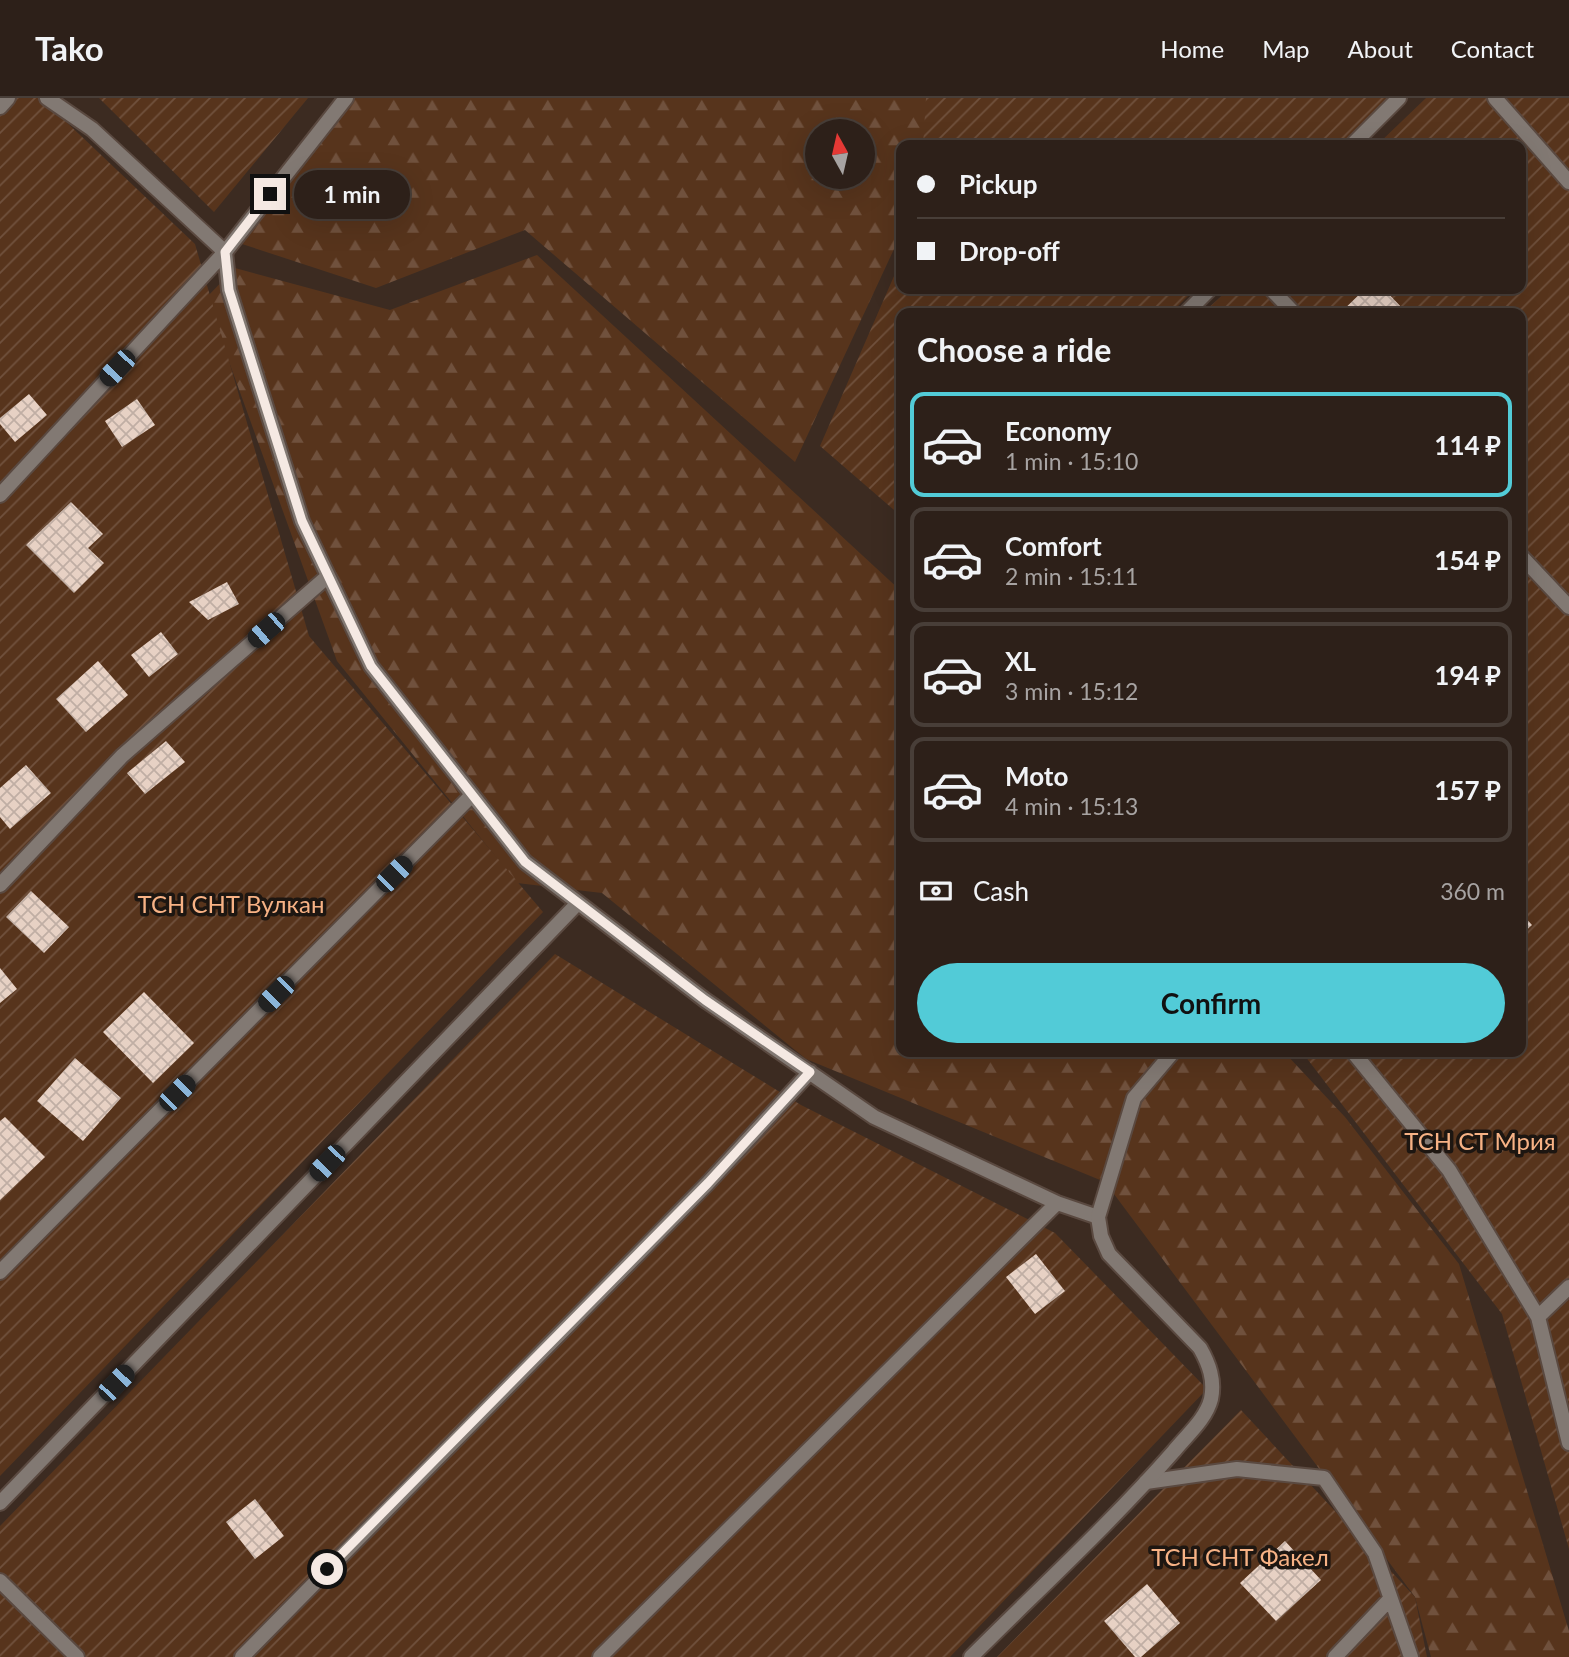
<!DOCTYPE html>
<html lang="en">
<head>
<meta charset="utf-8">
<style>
  :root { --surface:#2d2019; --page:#392d26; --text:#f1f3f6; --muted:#a7a3a2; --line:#483e38; --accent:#52cbd7 }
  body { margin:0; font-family:Lato,sans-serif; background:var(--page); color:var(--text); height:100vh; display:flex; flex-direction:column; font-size:26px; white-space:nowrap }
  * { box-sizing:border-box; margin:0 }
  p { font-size:23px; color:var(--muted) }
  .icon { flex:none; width:38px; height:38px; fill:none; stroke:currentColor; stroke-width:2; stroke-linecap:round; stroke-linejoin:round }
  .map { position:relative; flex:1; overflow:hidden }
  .sheet { position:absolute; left:896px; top:210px; width:630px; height:749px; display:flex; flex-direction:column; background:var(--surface); border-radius:14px; box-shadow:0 7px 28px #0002,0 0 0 2px var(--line) }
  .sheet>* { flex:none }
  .guide { position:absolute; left:896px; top:42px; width:630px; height:154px; border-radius:14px; box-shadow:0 7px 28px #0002,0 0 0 2px var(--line); display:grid; align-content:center; height:154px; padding:0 21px; background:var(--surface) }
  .needle { width:46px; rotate:352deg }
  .fabs { position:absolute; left:805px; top:21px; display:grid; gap:14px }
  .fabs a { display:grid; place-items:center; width:70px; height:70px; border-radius:50%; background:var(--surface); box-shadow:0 7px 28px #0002,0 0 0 2px var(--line); font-size:35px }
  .end { position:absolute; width:32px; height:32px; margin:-16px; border:9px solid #f5e9e3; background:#111; box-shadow:0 0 0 4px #111 }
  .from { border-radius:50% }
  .bubble { position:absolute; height:49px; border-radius:24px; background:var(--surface); box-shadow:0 7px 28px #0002,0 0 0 2px var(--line); font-size:23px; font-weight:700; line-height:49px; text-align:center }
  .car { position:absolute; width:21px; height:42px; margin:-21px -10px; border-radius:9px; box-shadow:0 0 5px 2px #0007; background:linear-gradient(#222 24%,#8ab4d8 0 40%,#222 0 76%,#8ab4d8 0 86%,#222 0) }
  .guide b { display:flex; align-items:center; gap:24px; height:66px; font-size:26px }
  .guide b+b { border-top:2px solid var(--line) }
  .guide i { width:18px; height:18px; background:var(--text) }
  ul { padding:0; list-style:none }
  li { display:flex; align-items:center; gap:21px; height:105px; margin:0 14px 10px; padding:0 7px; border:4px solid var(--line); border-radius:14px }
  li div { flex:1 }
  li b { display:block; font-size:26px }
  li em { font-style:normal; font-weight:700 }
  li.active { border-color:var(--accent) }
  li>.icon { width:63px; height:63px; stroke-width:1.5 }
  h2 { padding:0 21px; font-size:32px; line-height:84px }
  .pay { display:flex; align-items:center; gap:18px; height:77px; padding:0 21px; font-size:26px }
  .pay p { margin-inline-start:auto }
  .primary-button { display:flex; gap:14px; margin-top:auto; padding:14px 21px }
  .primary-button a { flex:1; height:80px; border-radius:42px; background:var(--accent); color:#111; font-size:28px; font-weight:700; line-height:80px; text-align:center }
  header { display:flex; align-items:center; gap:42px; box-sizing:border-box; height:98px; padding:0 35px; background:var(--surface); border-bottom:2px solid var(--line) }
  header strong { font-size:33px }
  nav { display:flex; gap:38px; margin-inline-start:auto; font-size:24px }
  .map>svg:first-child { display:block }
  .forest { fill:url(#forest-firs); fill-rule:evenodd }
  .garden { fill:url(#garden-furrows) }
  .building { fill:url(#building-cross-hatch) }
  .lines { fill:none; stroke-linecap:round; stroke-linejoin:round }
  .lane-casing { stroke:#5a4940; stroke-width:18 }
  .street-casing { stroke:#5a4940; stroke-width:18 }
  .lane { stroke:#827973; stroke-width:14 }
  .street { stroke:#827973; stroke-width:14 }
  .route { stroke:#f5e9e3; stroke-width:9 }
  .labels { text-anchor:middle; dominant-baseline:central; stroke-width:7; stroke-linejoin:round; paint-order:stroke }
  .park-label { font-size:24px; fill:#f7b285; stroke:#1d1611 }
</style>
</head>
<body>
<header>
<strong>Tako</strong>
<nav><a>Home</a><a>Map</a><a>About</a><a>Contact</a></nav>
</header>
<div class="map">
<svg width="1569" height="1559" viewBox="0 0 1569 1559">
  <defs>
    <pattern id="forest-firs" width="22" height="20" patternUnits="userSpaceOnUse" patternTransform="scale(1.75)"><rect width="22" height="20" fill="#57341c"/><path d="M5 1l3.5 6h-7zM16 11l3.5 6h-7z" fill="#70513d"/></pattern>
    <pattern id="garden-furrows" width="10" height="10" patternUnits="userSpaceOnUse" patternTransform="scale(1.75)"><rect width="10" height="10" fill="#57341c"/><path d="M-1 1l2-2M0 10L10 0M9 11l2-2" fill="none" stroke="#70513d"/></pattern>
    <pattern id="building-cross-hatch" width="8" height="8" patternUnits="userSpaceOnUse" patternTransform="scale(1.75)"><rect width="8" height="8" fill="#e7d1c4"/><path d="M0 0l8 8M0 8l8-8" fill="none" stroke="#c0aea4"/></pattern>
  </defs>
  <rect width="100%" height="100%" fill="#3c2b21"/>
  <path class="forest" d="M355 0H1011L969 47H901V136L795 364 525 132 376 190 242 146ZM817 33H863V79H817Z
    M537 157 901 493V954H1284L1345 1019 1459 1166 1569 1533V1559H1431L1415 1499 1105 1084 806 961 602 795 517 785 337 563 206 200 235 170 390 212Z"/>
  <path class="garden" d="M0 0H41L195 146 309 538 543 814 0 1378Z
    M99 0H308L214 114Z
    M926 0H1388L1340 47H923Z
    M1426 0H1569V1451L1502 1216 1302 954H1521V215H1203L1229 191H1521V47H1377Z
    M901 162V191H1195L1171 215H901V418L820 348Z
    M555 856 801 1007 1055 1135 1207 1291 950 1559H0V1428Z
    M1241 1312 1415 1499 1427 1559H997Z"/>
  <path class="building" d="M1365 191H1384L1404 212 1401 215H1340Z
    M29 296 47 317 15 344 0 326V320Z
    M137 301 155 327 122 349 105 323Z
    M71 404 103 436 88 450 104 465 74 495 26 447Z
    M227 484 239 506 208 522 189 504Z
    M161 534 178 556 149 579 131 557Z
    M98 563 128 597 86 634 56 601Z
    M166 643 185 664 145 696 127 675Z
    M26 667 51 695 10 731 0 719V690Z
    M31 793 69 829 44 855 6 819Z
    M1521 815 1532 827 1521 837Z
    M0 870 17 891 0 905Z
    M144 894 194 945 153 985 103 934Z
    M75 960 121 1000 83 1043 37 1003Z
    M5 1019 45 1059 0 1102V1023Z
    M1036 1156 1065 1193 1035 1216 1006 1179Z
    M255 1401 284 1438 255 1461 226 1424Z
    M1285 1443 1321 1482 1276 1523 1240 1485Z
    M1147 1486 1180 1525 1141 1559H1135L1104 1523Z"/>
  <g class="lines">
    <g class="lane-casing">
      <path id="lane" d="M47 0 92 31 225 154 229 192 302 423 371 568 525 764 705 902 874 1019 1057 1105 1098 1119
        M1495 0 1569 84
        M0 9 8 0
        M1271 191 1294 215
        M0 397 225 154
        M1521 458 1569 509
        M0 787 122 658 328 478
        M1353 954 1449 1072 1538 1219 1569 1345
        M0 1174 472 697
        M1538 1219 1569 1189
        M1146 1384 1237 1371 1324 1380 1375 1455 1411 1559
        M0 1405 578 805
        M0 1483 77 1559
        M242 1559 708 1085 810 974
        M600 1559 1057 1105
        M1335 1559 1390 1501"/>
    </g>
    <g class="street-casing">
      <path id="street" d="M1352 47 1399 0
        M225 154 346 0
        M1186 215 1210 191
        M971 1559C1039 1491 1111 1425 1174 1353 1187 1337 1206 1321 1211 1301 1215 1282 1209 1266 1200 1250L1109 1156 1101 1138 1098 1119 1134 1000 1173 954"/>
    </g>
    <use href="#lane" class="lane"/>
    <use href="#street" class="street"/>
  </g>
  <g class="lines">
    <path class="route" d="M270 96 225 154 229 192 302 423 371 568 525 764 705 902 810 974 708 1085 327 1471"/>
  </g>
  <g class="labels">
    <g class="park-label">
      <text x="231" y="805">ТСН СНТ Вулкан</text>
      <text x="1480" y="1042">ТСН СТ Мрия</text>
      <text x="1240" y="1458">ТСН СНТ Факел</text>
    </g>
  </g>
</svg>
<div class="fabs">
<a><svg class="needle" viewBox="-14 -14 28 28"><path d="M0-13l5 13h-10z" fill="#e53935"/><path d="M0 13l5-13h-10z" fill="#a7a3a2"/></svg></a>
</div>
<i class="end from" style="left:327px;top:1471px"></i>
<i class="end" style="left:270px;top:96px"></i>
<div class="bubble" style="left:294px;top:72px;width:116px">1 min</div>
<i class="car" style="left:117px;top:270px;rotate:223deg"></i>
<i class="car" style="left:266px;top:532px;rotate:229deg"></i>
<i class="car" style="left:394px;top:776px;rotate:45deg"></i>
<i class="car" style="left:276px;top:896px;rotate:225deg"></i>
<i class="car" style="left:177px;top:995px;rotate:45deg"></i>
<i class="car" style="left:327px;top:1065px;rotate:224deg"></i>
<i class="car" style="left:116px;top:1285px;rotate:44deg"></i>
<div class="guide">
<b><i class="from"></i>Pickup</b>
<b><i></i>Drop-off</b>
</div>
<section class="sheet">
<h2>Choose a ride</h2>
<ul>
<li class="active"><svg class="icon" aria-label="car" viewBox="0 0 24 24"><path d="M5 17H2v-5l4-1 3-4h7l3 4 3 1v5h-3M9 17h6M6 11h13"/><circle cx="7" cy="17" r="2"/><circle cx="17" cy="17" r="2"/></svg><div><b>Economy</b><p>1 min · 15:10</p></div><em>114 ₽</em></li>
<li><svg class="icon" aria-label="car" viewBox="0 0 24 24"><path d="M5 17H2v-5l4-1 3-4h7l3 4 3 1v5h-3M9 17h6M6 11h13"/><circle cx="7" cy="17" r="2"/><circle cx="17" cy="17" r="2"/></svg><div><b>Comfort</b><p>2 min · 15:11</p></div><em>154 ₽</em></li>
<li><svg class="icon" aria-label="car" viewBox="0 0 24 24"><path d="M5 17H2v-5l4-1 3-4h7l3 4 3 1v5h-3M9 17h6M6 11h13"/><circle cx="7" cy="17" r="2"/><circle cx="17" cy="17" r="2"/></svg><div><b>XL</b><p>3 min · 15:12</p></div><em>194 ₽</em></li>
<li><svg class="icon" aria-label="car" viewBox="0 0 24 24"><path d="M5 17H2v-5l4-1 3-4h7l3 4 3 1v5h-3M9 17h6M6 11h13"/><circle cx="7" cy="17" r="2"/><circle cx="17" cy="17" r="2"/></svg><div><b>Moto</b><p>4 min · 15:13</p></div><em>157 ₽</em></li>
</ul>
<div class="pay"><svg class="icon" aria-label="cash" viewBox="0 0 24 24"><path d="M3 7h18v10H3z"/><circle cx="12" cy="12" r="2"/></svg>Cash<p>360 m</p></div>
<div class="primary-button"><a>Confirm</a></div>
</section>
</div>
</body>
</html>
